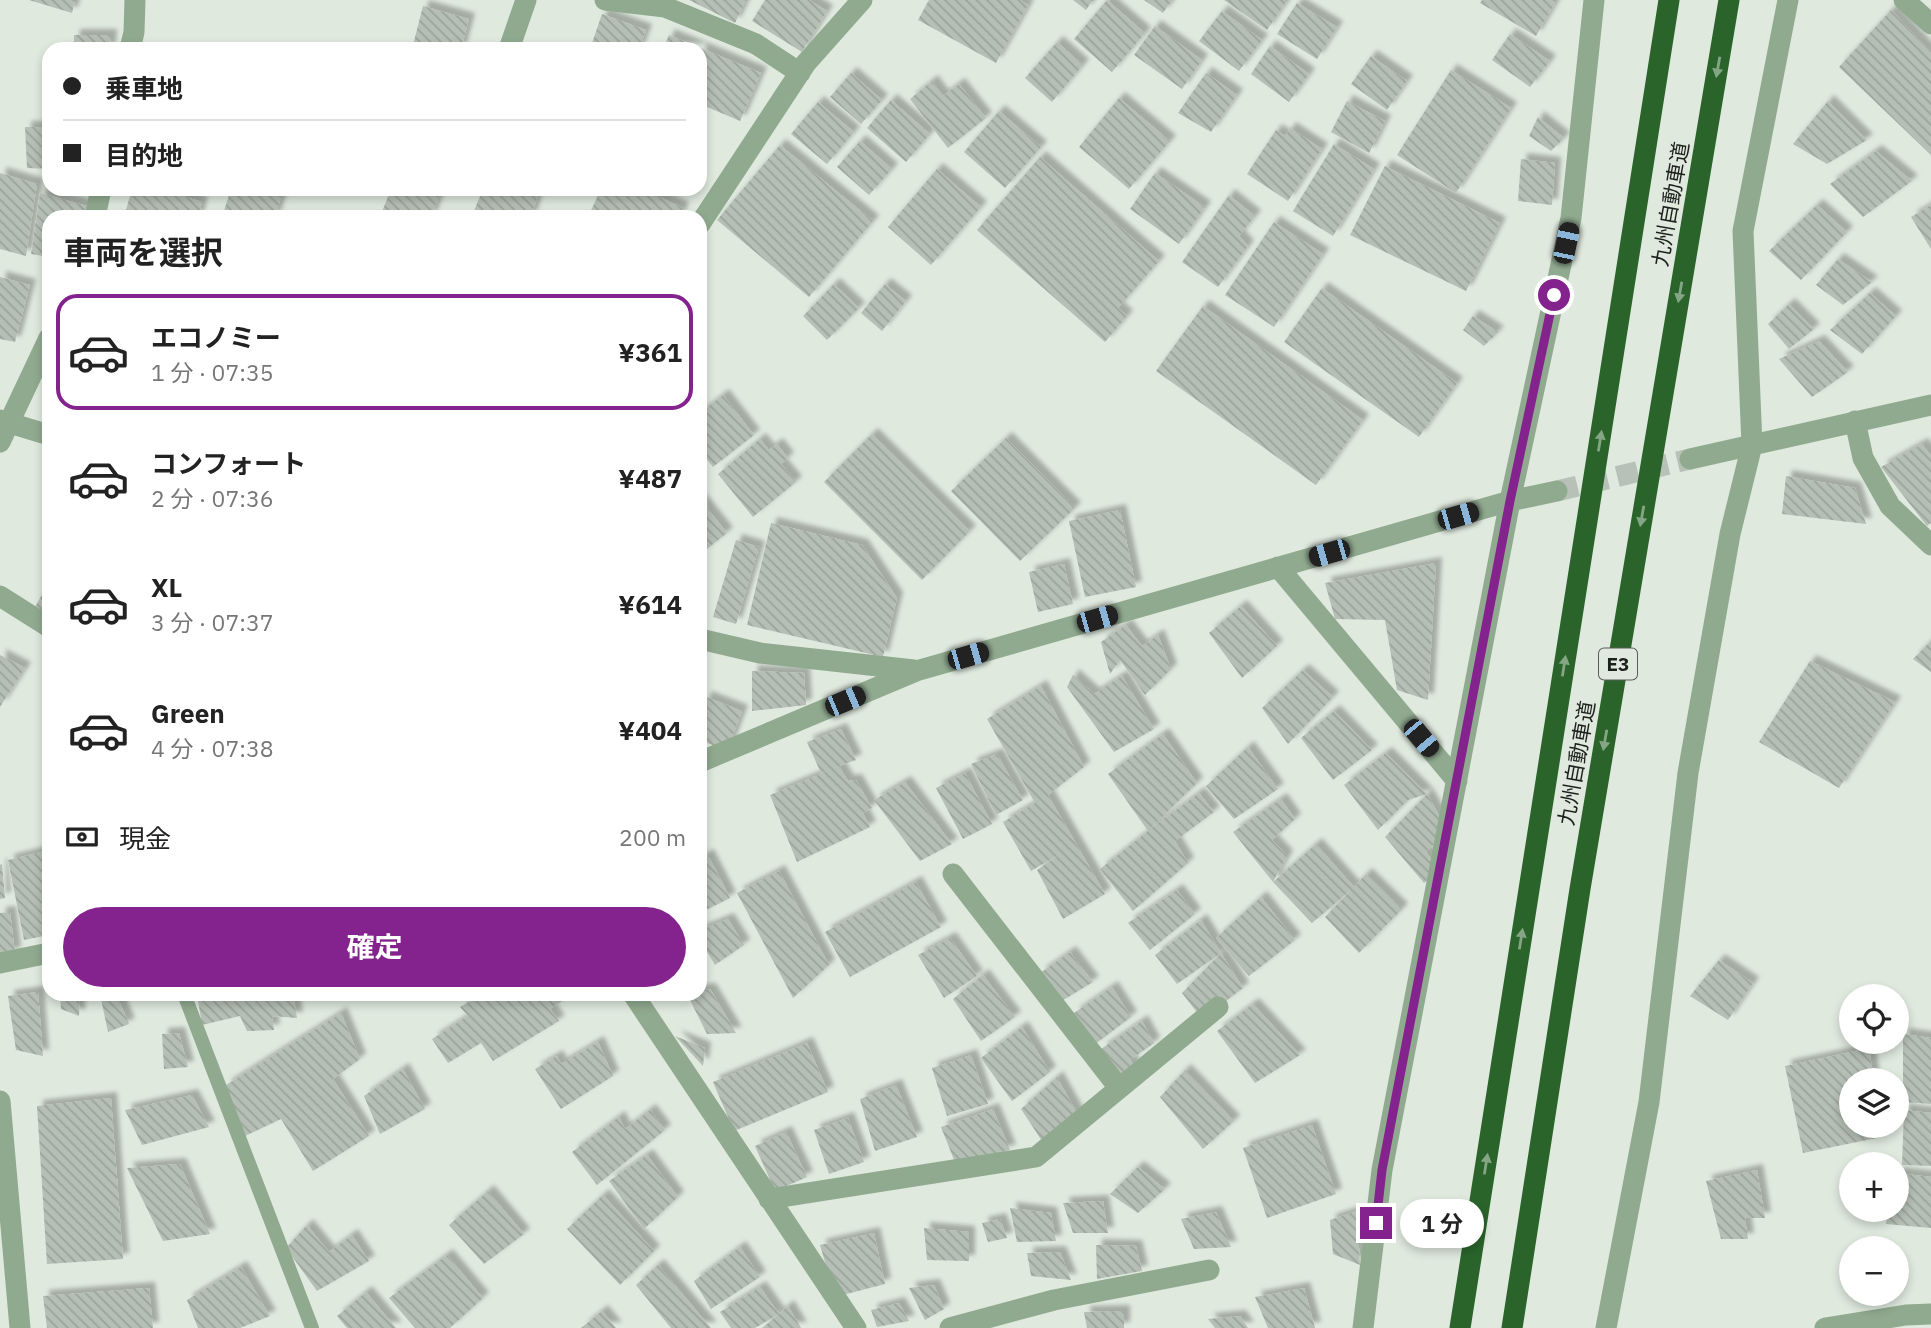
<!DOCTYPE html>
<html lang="ja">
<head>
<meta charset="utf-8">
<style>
  :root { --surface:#fff; --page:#f6f6f6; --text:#222; --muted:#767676; --line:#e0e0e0; --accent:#84238d }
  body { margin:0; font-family:"IBM Plex Sans","Noto Sans JP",sans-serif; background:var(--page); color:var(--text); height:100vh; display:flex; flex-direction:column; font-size:26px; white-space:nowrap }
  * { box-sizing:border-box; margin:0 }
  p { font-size:23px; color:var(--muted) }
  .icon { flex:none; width:38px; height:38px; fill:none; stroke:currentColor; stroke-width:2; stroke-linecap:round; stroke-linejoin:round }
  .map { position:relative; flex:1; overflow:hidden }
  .details { position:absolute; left:42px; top:210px; width:665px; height:791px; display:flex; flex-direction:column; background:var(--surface); border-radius:21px; box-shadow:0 4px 10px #0003 }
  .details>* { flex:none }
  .top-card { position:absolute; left:42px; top:42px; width:665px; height:154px; border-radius:21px; box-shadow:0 4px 10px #0003; display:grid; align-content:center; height:154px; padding:0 21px; background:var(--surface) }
  .buttons { position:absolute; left:1839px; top:984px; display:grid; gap:14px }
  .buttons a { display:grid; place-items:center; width:70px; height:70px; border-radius:50%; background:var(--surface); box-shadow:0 4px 10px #0003; font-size:35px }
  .end { position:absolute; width:32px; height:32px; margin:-16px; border:9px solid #84238d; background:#fff; box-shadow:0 0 0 4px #fff }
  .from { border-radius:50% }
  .bubble { position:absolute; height:49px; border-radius:24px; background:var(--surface); box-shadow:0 4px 10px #0003; font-size:23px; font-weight:700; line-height:49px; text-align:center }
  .car { position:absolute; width:21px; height:42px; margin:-21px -10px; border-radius:9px; box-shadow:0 0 5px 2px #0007; background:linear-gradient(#222 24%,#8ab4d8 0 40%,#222 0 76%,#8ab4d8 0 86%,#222 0) }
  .top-card b { display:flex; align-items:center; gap:24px; height:66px; font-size:26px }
  .top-card b+b { border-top:2px solid var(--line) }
  .top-card i { width:18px; height:18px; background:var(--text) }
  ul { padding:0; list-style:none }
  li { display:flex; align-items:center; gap:21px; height:116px; margin:0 14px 10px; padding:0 7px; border:4px solid transparent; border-radius:21px }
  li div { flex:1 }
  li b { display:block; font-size:26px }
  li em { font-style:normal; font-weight:700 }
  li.current { border-color:var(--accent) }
  li>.icon { width:63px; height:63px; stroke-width:1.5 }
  h2 { padding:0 21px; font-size:32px; line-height:84px }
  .pay { display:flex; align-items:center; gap:18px; height:77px; padding:0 21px; font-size:26px }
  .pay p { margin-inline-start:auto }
  .action { display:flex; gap:14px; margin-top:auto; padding:14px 21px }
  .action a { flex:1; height:80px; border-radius:42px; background:var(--accent); color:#fff; font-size:28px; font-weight:700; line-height:80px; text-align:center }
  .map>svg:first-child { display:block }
  .building { fill:url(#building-back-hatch); filter:url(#shadow) }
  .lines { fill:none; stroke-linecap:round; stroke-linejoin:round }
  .minor-tunnel { stroke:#b8c1b7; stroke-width:21; stroke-dasharray:21 10; stroke-linecap:butt }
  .service { stroke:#90aa8f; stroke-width:14 }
  .minor { stroke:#90aa8f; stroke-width:21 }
  .motorway { stroke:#2a642b; stroke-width:21 }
  .oneway { fill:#84a684 }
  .route { stroke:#84238d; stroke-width:9 }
  .labels { text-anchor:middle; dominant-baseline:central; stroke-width:6; stroke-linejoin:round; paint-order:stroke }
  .shield { fill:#dfe9de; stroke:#575d57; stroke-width:2 }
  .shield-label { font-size:19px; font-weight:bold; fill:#1d211d }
  .street-label { font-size:21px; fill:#1d211d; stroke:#dfe9de }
</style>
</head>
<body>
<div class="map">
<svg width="1931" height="1328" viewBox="0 0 1931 1328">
  <defs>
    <pattern id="building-back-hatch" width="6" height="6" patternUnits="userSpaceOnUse" patternTransform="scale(1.75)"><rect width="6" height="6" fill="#b5bfb5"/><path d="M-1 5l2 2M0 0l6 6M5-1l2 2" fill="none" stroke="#9ba49b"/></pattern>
    <filter id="shadow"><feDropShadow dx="6" dy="-6" stdDeviation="2" flood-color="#0004"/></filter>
  </defs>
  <rect width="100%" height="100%" fill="#dfe9de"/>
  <path class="building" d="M29 0H75L72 13Z
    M689 0H746L735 23Z
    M765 0H809L827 11 802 52 752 21Z
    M929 0H1020L1028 5 996 63 918 20Z
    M1073 0H1093L1086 10Z
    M1107 0 1145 33 1112 72 1074 39Z
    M1144 0H1172L1163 13Z
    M1224 0H1284L1286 2 1267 30Z
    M1482 0H1551L1555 3 1536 36 1480 3Z
    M1297 3 1337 27 1317 59 1277 34Z
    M423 6 469 19 461 49H412Z
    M1891 10 1931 53V155L1839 67Z
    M1222 11 1262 40 1239 71 1199 41Z
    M602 14 646 30 639 49H590Z
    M1155 26 1202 60 1182 89 1134 55Z
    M1510 34 1550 61 1530 87 1492 60Z
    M74 35H111L110 49H74Z
    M669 35 761 73 740 121 700 104V49H663Z
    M1057 42 1083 65 1052 102 1025 78Z
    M1270 46 1309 74 1289 102 1251 74Z
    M1371 56 1407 81 1387 110 1351 84Z
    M1451 70 1511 108 1456 193 1397 155Z
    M851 73 882 100 861 124 830 97Z
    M1206 73 1237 95 1211 132 1178 113Z
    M932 81 943 96 959 84 986 118 948 148 910 99Z
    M1119 98 1170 141 1129 189 1079 147Z
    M891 100 930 134 906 162 867 128Z
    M1347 101 1385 121 1369 153 1331 132Z
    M1828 101 1867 140 1827 164 1793 144Z
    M818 102 854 132 827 164 791 134Z
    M999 111 1041 147 1005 188 964 152Z
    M1538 117 1564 138 1551 151 1529 136Z
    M25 127H49V169L27 168Z
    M1290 128 1322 149 1288 201 1247 174 1276 130 1285 136Z
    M860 141 892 169 869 195 837 167Z
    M1334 144 1374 169 1333 236 1293 211Z
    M780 145 873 221 809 297 717 220Z
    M1876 151 1912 181 1863 217 1830 184Z
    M1040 157 1159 261 1118 308 1127 316 1105 342 977 230Z
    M1521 159 1555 163 1552 205 1518 201Z
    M1385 166 1500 223 1466 291 1350 235Z
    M937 169 981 207 931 265 888 227Z
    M0 173 37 184 26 256 0 249Z
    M1155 173 1205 207 1179 244 1130 209Z
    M132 189H160L202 202 198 217H124Z
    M231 189H277L283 191 275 217H222Z
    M391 189H426L440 194 431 217H380Z
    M483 189H540L531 217H506L474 211Z
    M601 189H642L683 208 679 217H588Z
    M40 193 87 206 84 217H49V257L31 254Z
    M1229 195 1255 216 1239 236 1248 246 1218 287 1182 262Z
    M1817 205 1847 232 1801 280 1769 251Z
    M1931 205V249L1911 217Z
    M1274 222 1323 254 1274 327 1225 295Z
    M1838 259 1872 282 1843 305 1816 285Z
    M0 277 30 285 15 342 0 339Z
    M834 284 859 308 827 340 803 316Z
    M885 284 906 301 882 331 861 313Z
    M1322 288 1457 383 1419 437 1284 342Z
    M1870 293 1896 316 1862 354 1830 330Z
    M1789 304 1814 329 1789 349 1768 324Z
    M1203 306 1363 420 1316 485 1156 371Z
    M1473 316 1498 332 1484 346 1463 330Z
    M1819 341 1848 372 1812 397 1779 359Z
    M723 395 754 435 713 467 700 450V413Z
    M872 434 970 531 922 580 824 482Z
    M1006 438 1075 508 1020 561 951 491Z
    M760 439 769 450 777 444 788 458 781 464 796 482 753 517 718 474Z
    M1922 444 1931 456V523L1927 526 1881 467Z
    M1786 476 1855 488 1866 524 1782 514Z
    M700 499 727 533 703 552 700 550Z
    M1120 510 1136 587 1085 597 1069 521Z
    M771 523 862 545 897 598 883 657 747 625Z
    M736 540 759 547 736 624 713 617Z
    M1436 563 1428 700 1397 690 1385 620 1335 619 1325 583Z
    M1064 564 1073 604 1038 612 1029 572Z
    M49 582V615L35 607Z
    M1241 606 1277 646 1242 678 1209 633Z
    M1126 625 1142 646 1158 635 1171 669 1145 695 1120 660 1110 674 1101 642Z
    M1931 641V672L1913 659Z
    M0 655 25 668 0 707Z
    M1810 661 1895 702 1839 788 1759 742Z
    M1303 670 1333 697 1288 744 1262 708Z
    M752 671 804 673 806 705 752 711Z
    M1073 675 1094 694 1122 676 1154 729 1114 752 1067 687Z
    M1041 686 1084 767 1048 795 1105 894 1063 919 1037 870 1060 854 1031 871 1003 822 1035 803 987 719Z
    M706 697 742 711 727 751 700 740V713Z
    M1334 711 1372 750 1333 780 1301 738Z
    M841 729 856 760 839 766 848 781 856 780 872 808 863 813 870 827 797 862 770 795 830 770 821 773 807 742Z
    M1163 734 1197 783 1150 829 1199 793 1214 812 1175 841 1188 863 1133 911 1100 869 1148 831 1108 774Z
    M1248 747 1278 789 1234 819 1206 786Z
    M1386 753 1427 794 1408 800 1378 830 1344 785Z
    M997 754 1023 800 996 815 971 764Z
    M965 773 992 824 963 839 936 788Z
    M905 782 952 844 920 861 874 800Z
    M1427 794 1448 831 1426 852 1440 871 1424 883 1385 837Z
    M1281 799 1295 819 1272 840 1287 856 1273 882 1316 844 1354 887 1366 874 1402 909 1359 953 1325 917 1352 889 1312 923 1273 882 1233 832Z
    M49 850V935L24 940 8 860Z
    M708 855 730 898 700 913V859Z
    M2 864 5 898 0 899V865Z
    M779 871 829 965 793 998 737 893Z
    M916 882 941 927 850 977 825 932Z
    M1177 890 1195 914 1150 950 1128 923Z
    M1261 897 1295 940 1249 976 1216 938Z
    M10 912 15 953 0 956V913Z
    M728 919 744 945 715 965 700 940V930Z
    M1201 920 1221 953 1177 984 1155 955Z
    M950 938 977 976 944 998 918 955Z
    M1070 952 1093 982 1060 1002 1040 973Z
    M1221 953 1243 988 1202 1019 1182 993Z
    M1719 960 1753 983 1728 1020 1690 996Z
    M983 975 1015 1017 981 1041 953 999Z
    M1112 987 1131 1017 1094 1045 1074 1013Z
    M710 989 736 1033 707 1034 687 994H700V990Z
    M38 992 43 1056 16 1050 8 996Z
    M60 994H80L79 1016 61 1009Z
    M116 994 129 1024 108 1032 101 999Z
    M197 994H293L297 1018 272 1016 274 1030 247 1031 240 1016 202 1025Z
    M482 994H572L550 1009 559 1021 493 1061 481 1043 448 1063 432 1039 468 1016 460 1007Z
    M1253 1004 1300 1055 1255 1083 1217 1031Z
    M341 1013 360 1059 333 1079 369 1136 313 1171 281 1119 243 1137 226 1085Z
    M1142 1021 1154 1043 1130 1060 1135 1067 1121 1077 1101 1049Z
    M1022 1027 1050 1072 1012 1101 981 1058Z
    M179 1033 188 1067 164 1069 162 1034Z
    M1903 1034 1931 1038V1104L1903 1102Z
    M675 1036 705 1048 703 1066Z
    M598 1042 613 1076 561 1109 535 1069 557 1056 561 1064Z
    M807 1043 828 1092 734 1131 713 1082Z
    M1869 1048 1874 1080H1852V1125H1881L1882 1137 1803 1153 1785 1066Z
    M971 1055 988 1104 947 1116 932 1068Z
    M403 1069 425 1109 380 1134 364 1096Z
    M1185 1070 1234 1121 1203 1149 1160 1097Z
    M1057 1077 1078 1115 1042 1141 1021 1109Z
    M896 1085 917 1137 875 1151 860 1099Z
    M192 1095 209 1127 142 1145 125 1110Z
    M111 1098 123 1259 47 1264 37 1106Z
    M993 1109 1010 1150 956 1165 941 1127Z
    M650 1110 665 1130 597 1185 572 1152 619 1117 625 1129Z
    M1904 1110 1931 1113V1166L1902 1165Z
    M848 1118 864 1162 829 1174 814 1130Z
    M1312 1125 1336 1194 1267 1218 1243 1148Z
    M786 1132 807 1177 775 1191 755 1146Z
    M647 1155 678 1197 644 1229 609 1181Z
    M180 1164 210 1234 163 1241 127 1168Z
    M1138 1167 1165 1189 1138 1213 1110 1194Z
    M1757 1170 1765 1218H1745L1748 1239H1721L1706 1181Z
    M1897 1173 1931 1177V1228L1886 1224 1888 1209H1897Z
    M488 1191 524 1234 484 1264 449 1225Z
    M603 1195 654 1251 620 1285 567 1229Z
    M1103 1201 1108 1233H1073L1063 1203Z
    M1010 1208 1051 1213 1056 1241 1017 1242Z
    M1357 1211 1360 1265 1333 1254 1330 1220Z
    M1216 1212 1231 1247 1194 1249 1181 1219Z
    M1000 1219 1007 1238 988 1242 982 1223Z
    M307 1225 329 1252 352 1235 369 1261 317 1291 286 1248Z
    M924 1228 969 1232V1261L927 1260Z
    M874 1233 885 1284 835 1297 820 1245Z
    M1096 1245 1136 1246 1142 1271 1097 1279Z
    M740 1247 760 1277 711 1309 694 1281Z
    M1060 1252 1071 1280 1031 1276 1027 1253Z
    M447 1255 483 1298 450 1328H415L389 1298Z
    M658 1265 711 1328H671L636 1285Z
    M241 1267 270 1316 240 1328H198L187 1300Z
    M934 1285 944 1309 925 1320 909 1288Z
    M760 1287 779 1314 788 1306 801 1328H762L779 1314 755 1328H731L720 1312Z
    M149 1288 153 1328H47L43 1296Z
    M1304 1288 1315 1328H1268L1255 1297Z
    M366 1292 396 1328H347L337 1316Z
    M899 1303 909 1321 877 1327 871 1310Z
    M602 1311 616 1328H581Z
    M1124 1311V1328H1087L1084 1312Z
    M1240 1316 1248 1328H1215L1208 1319Z"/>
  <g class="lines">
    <path class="minor-tunnel" d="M1557 491 1690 459"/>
    <path class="service" d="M184 994 312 1328"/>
    <path class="minor" d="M605 0 665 7 756 44 800 73
      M1904 0 1931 24
      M130 49 134 32 135 0
      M509 49 526 0
      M95 217 101 189
      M700 224 806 63 862 0
      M0 420 49 435
      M1855 421 1863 458 1890 506 1931 545
      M0 442 49 338
      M1690 459 1931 405
      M1278 567 1457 781
      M0 596 49 627
      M700 639 760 653 914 670
      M700 762 916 671 1510 501 1557 491
      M953 874 1119 1088
      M0 963 49 953
      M633 994 856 1328
      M0 1101 20 1328
      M769 1199 1036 1157 1218 1007
      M950 1328 1054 1300 1209 1270
      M1363 1328 1382 1170 1510 501 1571 218 1594 0
      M1606 1328 1649 1102 1688 773 1730 534 1752 445 1743 231 1788 0
      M1825 1328 1906 1315 1931 1314"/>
    <path class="motorway" d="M1460 1328 1669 0
      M1512 1328 1580 889 1729 0"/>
  </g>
  <defs><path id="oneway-solid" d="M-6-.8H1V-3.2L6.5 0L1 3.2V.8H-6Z" transform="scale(1.75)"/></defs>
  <g class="oneway">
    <use href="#oneway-solid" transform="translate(1718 67) rotate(100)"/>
    <use href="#oneway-solid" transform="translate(1680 292) rotate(100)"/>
    <use href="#oneway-solid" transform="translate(1600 441) rotate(-81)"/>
    <use href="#oneway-solid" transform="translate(1642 516) rotate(100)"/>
    <use href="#oneway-solid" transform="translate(1564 666) rotate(-81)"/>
    <use href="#oneway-solid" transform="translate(1605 740) rotate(100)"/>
    <use href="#oneway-solid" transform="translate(1521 939) rotate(-81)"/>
    <use href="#oneway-solid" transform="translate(1486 1164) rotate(-81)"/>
  </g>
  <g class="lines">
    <path class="route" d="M1376 1223 1382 1170 1510 501 1554 295"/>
  </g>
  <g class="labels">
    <rect class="shield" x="1599" y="648.5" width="38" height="31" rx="5"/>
    <g class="shield-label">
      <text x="1618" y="664">E3</text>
    </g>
    <g class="street-label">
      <text transform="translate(1670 204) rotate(-80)">九州自動車道</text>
      <text transform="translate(1576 763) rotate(-80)">九州自動車道</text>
    </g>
  </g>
</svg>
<div class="buttons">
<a><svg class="icon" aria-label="locate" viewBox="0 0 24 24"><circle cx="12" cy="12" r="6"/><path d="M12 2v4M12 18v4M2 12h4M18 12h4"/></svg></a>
<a><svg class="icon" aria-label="layers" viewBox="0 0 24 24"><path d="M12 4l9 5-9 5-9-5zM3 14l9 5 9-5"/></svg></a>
<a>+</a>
<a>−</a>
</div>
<i class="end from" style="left:1554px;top:295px"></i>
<i class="end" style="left:1376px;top:1223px"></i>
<div class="bubble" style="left:1400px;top:1199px;width:84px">1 分</div>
<i class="car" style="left:1566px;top:243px;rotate:12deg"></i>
<i class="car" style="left:1458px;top:516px;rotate:74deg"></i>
<i class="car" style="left:1329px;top:553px;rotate:254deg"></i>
<i class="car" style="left:1097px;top:619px;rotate:74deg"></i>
<i class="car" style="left:968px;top:656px;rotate:74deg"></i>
<i class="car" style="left:845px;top:701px;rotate:67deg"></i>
<i class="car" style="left:1421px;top:738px;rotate:140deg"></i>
<div class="top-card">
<b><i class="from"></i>乗車地</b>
<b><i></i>目的地</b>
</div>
<section class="details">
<h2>車両を選択</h2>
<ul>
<li class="current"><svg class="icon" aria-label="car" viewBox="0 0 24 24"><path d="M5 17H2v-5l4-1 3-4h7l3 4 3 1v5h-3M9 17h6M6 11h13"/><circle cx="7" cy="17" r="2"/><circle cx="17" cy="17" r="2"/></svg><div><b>エコノミー</b><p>1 分 · 07:35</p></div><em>¥361</em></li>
<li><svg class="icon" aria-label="car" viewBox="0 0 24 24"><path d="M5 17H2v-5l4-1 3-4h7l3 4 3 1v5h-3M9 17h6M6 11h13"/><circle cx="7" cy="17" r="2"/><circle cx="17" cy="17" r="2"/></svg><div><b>コンフォート</b><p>2 分 · 07:36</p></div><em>¥487</em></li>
<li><svg class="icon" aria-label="car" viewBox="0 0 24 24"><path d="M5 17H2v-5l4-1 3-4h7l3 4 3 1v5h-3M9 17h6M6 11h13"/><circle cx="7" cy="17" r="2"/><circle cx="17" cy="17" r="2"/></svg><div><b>XL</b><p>3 分 · 07:37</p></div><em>¥614</em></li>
<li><svg class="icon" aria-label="car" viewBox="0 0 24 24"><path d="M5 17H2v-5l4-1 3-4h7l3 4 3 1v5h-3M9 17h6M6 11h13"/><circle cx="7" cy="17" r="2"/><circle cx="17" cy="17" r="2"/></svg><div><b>Green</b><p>4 分 · 07:38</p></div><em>¥404</em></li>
</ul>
<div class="pay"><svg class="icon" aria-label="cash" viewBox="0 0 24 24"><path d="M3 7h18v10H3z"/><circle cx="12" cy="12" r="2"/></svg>現金<p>200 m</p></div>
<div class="action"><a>確定</a></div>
</section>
</div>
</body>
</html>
